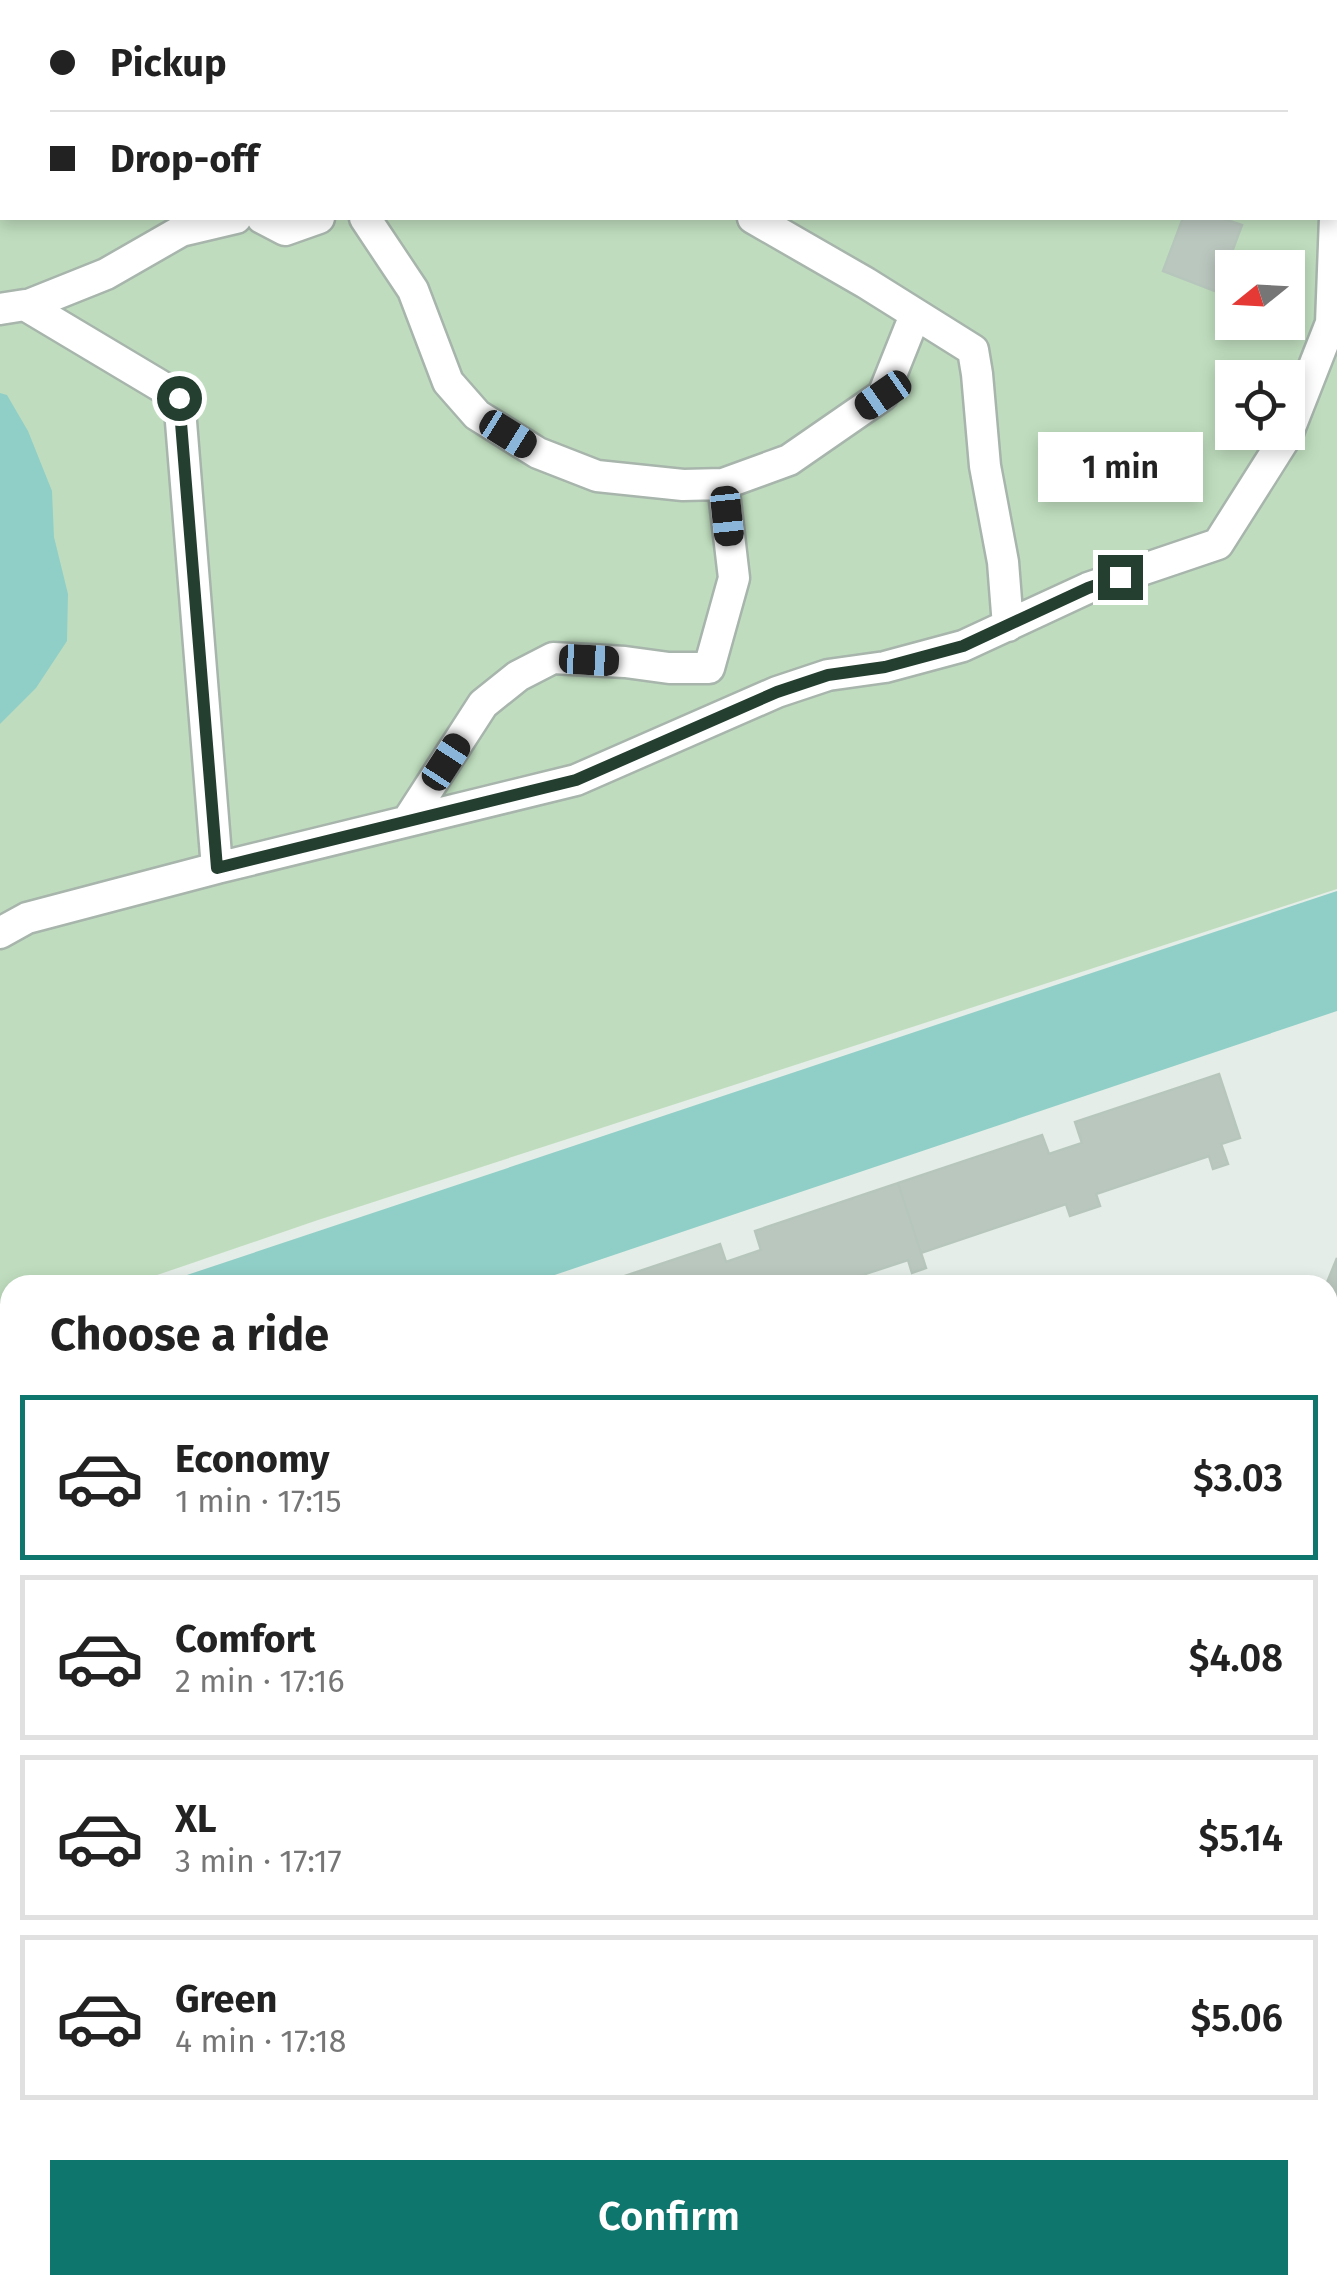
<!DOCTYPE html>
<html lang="en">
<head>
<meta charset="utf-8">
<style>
  :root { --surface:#fff; --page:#f6f6f6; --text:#222; --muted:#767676; --line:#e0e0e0; --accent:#0f766e }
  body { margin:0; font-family:"Fira Sans",sans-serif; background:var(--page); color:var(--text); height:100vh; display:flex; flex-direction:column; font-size:38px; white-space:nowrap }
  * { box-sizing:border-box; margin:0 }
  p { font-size:32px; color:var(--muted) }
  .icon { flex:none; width:55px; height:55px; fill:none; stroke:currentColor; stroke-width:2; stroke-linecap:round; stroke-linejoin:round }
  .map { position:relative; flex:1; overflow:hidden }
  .sheet { position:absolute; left:0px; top:1275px; width:1338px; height:1020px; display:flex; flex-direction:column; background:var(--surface); border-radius:30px 30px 0 0; box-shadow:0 5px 15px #0003 }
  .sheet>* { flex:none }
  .hud { position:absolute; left:0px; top:0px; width:1338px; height:220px; box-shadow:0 5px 15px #0003; display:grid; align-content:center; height:220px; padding:0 50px; background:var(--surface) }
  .needle { width:65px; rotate:252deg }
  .controls { position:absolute; left:1215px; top:250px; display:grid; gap:20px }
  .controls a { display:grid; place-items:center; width:90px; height:90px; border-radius:0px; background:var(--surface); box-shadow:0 5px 15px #0003; font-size:50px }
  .end { position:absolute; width:45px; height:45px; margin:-22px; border:12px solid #243e30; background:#fff; box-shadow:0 0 0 5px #fff }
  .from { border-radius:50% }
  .bubble { position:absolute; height:70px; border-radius:0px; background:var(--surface); box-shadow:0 5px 15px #0003; font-size:32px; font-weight:600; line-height:70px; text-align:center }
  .car { position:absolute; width:30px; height:60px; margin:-30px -15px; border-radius:12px; box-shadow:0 0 8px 2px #0007; background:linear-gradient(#222 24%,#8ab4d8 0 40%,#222 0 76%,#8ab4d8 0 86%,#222 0) }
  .hud b { display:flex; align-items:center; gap:35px; height:95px; font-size:38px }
  .hud b+b { border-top:2px solid var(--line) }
  .hud i { width:25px; height:25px; background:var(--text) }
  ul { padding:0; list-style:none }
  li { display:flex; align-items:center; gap:30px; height:165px; margin:0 20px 15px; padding:0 30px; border:5px solid var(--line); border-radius:0px }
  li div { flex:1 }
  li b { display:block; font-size:38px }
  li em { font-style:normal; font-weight:600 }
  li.current { border-color:var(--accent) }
  li>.icon { width:90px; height:90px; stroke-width:1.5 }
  h2 { padding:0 50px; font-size:45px; line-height:120px }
  .action { display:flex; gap:20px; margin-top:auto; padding:20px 50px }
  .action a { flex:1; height:115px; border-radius:0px; background:var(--accent); color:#fff; font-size:40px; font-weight:600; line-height:115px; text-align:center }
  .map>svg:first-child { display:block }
  .green { fill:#bfddbe; fill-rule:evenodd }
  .water { fill:#90cfc7 }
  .building { fill:#bac7bf; stroke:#b7c6bc; stroke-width:2.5 }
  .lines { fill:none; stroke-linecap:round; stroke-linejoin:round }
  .minor-casing { stroke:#a7b5ac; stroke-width:35 }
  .path { stroke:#86af97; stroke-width:6; stroke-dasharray:5 8; stroke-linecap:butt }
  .minor { stroke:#fff; stroke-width:30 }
  .route { stroke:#243e30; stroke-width:12 }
</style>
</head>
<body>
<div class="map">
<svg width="1337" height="2295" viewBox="0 0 1337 2295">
  <rect width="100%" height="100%" fill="#e4ede7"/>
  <path class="green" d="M0 0H1337V889L318 1220 128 1285H10V1325L0 1329ZM2 2H1335V218H2ZM1232 268H1288V322H1232ZM1232 378H1288V432H1232Z"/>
  <path class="water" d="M0 393 7 395 28 431 52 491 54 537 68 594 67 641 36 688 0 724Z
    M1337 891V1011L525 1285H157Z
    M10 1334V1458L0 1462V1337Z
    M1337 1507V1728L1328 1752V1530Z"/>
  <path class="building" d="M1183 218H1221L1242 225 1217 292 1163 271Z
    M1219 1074 1240 1138 1221 1144 1228 1164 1213 1169 1209 1156 1096 1194 1100 1206 1070 1216 1066 1204 921 1253 898 1183 1042 1135 1049 1154 1082 1143 1075 1122Z
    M898 1183 926 1268 912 1273 908 1260 832 1285H598L720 1244 726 1262 761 1250 755 1231Z
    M1337 1258V1357L1328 1353 1326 1285Z
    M1328 1353 1337 1357V1458L1328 1481Z
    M1328 1902 1337 1907V2012L1328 2008Z
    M1328 2024 1337 2028V2092L1329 2089 1328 2092Z
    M95 2285H171L177 2295H96L92 2287Z
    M921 2285H1002L998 2295H916Z
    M1175 2285H1261L1257 2295H1171Z"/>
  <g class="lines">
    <g class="minor-casing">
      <path id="minor" d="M883 0 886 2
        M1001 0 1008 2
        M728 2 731 0
        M1335 168V210
        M262 218 285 230 319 218
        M365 218 413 290 448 382 477 415 538 453 597 476 683 485 723 484 789 460 883 395 915 315
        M753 218 866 283 973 350 977 374 985 466 1003 562 1008 626
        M26 306 106 274 181 231 236 218
        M0 309 25 305 179 397 217 868 27 918 0 933
        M408 820 483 704 518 676 553 658 625 662 669 668H709L734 578 723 484
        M217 868 576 780 777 692 828 675 885 667 963 646 1088 588 1218 544 1287 435 1331 323 1335 218
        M0 2055 10 2049"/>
    </g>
    <path class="path" d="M1328 2239 1337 2215
      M1305 2295 1309 2285"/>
    <use href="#minor" class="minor"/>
  </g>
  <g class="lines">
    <path class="route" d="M179 398 217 868 576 780 777 692 828 675 885 667 963 646 1088 588 1120 577"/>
  </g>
</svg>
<div class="controls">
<a><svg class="needle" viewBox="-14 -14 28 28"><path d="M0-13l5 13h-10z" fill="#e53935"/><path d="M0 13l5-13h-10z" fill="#767676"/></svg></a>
<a><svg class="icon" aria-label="locate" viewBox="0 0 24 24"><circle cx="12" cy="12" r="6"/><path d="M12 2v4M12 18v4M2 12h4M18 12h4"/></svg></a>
</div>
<i class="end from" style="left:179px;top:398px"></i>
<i class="end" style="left:1120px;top:577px"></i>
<div class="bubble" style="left:1038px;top:432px;width:165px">1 min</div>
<i class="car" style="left:883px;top:395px;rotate:235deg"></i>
<i class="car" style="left:508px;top:434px;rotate:122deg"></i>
<i class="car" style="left:727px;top:516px;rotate:174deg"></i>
<i class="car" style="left:589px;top:660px;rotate:93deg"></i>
<i class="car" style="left:446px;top:762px;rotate:33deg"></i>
<div class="hud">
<b><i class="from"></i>Pickup</b>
<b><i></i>Drop-off</b>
</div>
<section class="sheet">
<h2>Choose a ride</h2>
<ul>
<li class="current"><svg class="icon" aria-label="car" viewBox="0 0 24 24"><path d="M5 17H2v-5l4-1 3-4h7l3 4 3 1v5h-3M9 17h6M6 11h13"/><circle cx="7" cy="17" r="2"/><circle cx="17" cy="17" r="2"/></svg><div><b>Economy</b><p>1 min · 17:15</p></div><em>$3.03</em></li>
<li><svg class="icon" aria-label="car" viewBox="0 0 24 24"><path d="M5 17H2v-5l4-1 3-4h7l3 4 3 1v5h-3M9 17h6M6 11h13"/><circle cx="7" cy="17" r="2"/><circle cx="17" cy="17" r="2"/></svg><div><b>Comfort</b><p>2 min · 17:16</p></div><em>$4.08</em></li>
<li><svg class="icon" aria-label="car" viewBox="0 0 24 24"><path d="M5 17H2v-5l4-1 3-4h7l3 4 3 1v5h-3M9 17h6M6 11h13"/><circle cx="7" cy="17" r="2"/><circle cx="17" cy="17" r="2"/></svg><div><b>XL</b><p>3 min · 17:17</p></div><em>$5.14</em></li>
<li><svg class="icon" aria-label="car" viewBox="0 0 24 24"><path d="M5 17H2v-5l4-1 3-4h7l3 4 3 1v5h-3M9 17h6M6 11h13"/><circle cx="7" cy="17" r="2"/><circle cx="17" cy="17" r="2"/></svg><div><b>Green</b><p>4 min · 17:18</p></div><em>$5.06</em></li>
</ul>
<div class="action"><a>Confirm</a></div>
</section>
</div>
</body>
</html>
